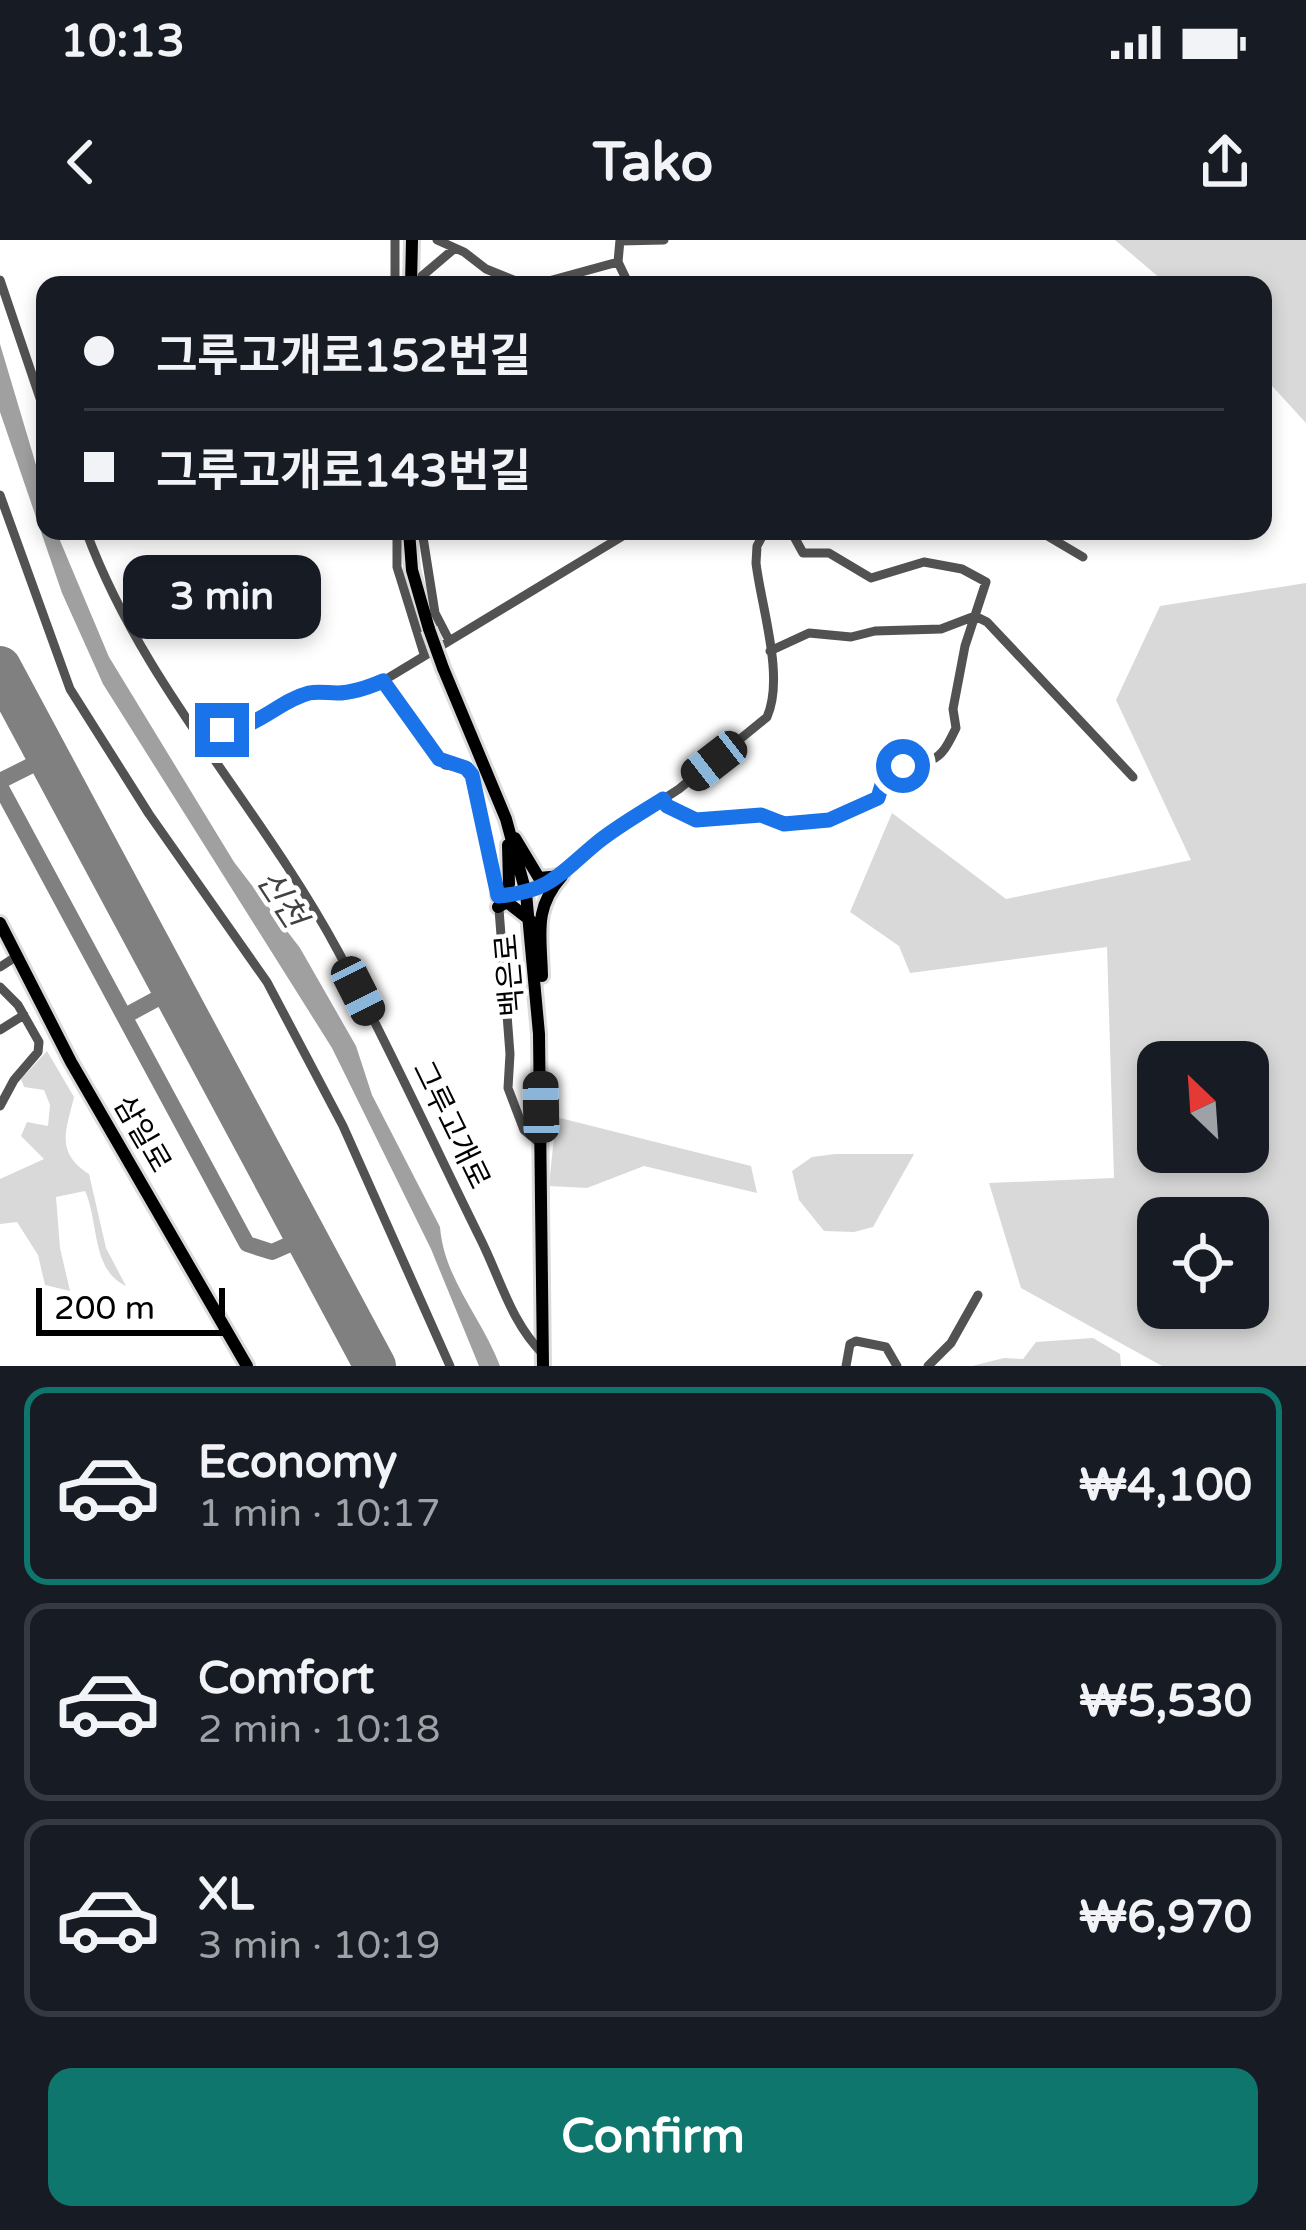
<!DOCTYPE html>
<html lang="en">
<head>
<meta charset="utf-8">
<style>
  :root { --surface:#171b24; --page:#242831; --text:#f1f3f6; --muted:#9ea1a6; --line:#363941; --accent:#0f766e }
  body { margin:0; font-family:"Varela Round","Noto Sans KR",sans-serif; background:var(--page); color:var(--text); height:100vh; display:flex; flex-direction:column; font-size:45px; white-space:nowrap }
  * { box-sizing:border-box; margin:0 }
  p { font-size:39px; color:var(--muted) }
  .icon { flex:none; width:66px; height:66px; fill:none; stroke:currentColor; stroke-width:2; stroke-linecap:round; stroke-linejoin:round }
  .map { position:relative; height:1126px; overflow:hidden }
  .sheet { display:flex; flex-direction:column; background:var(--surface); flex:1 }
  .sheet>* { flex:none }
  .banner { position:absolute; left:36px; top:36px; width:1236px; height:264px; border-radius:24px; box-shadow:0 6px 18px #0003; display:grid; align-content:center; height:264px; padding:0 48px; background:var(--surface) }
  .needle { width:78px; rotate:335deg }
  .tools { position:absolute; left:1137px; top:801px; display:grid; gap:24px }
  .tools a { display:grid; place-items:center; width:132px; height:132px; border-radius:24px; background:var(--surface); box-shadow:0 6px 18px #0003; font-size:60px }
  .scale { position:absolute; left:36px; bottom:30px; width:189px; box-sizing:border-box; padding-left:12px; border:6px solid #000; border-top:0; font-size:33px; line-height:42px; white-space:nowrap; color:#000; -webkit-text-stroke:9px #fff; paint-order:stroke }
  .end { position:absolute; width:54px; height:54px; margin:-27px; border:15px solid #1a73e8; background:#fff; box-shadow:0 0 0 6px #fff }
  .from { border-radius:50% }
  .bubble { position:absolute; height:84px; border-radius:24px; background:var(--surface); box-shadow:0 6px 18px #0003; font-size:39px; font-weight:800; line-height:84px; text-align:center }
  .car { position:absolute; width:36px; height:72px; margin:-36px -18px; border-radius:15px; box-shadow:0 0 9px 3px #0007; background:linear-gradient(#222 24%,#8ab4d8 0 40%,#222 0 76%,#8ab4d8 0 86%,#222 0) }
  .banner b { display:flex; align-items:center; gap:42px; height:114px; font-size:45px }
  .banner b+b { border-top:3px solid var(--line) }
  .banner i { width:30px; height:30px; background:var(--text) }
  ul { padding:21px 0 0; list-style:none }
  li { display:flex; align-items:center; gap:36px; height:198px; margin:0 24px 18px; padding:0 24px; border:6px solid var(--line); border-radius:24px }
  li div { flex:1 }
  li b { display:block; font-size:45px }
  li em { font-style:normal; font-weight:800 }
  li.on { border-color:var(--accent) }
  li>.icon { width:108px; height:108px; stroke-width:1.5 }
  .button { display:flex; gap:24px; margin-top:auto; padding:24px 48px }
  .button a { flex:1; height:138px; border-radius:24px; background:var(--accent); color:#fff; font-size:48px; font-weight:800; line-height:138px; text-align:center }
  .status { display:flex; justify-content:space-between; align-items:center; height:84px; padding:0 60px; background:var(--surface); direction:ltr }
  .status svg { height:33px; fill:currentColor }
  header { display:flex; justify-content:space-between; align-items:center; height:156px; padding:0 48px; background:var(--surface); font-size:54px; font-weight:800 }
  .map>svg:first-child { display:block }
  .green { fill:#d9d9d9; fill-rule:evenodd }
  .water { fill:#a0a0a0 }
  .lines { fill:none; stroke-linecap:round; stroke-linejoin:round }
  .taxiway { stroke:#808080; stroke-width:16 }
  .runway { stroke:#808080; stroke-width:42 }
  .major-casing { stroke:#dbdbdb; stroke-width:18 }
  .minor { stroke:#525252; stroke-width:9 }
  .major { stroke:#000; stroke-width:12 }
  .major-bridge-casing { stroke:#dbdbdb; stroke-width:18; stroke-linecap:butt }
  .major-bridge { stroke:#000; stroke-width:12 }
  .route { stroke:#1a73e8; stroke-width:15 }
  .labels { text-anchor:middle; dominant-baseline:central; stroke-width:9; stroke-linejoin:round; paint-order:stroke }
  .street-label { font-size:30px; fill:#000; stroke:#fff }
  .water-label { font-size:33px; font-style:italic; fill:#414141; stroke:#fff }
</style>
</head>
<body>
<div class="status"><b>10:13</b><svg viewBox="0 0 49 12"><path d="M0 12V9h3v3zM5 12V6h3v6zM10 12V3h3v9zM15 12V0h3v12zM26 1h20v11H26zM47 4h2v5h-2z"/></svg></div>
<header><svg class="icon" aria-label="back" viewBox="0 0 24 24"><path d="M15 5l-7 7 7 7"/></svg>Tako<svg class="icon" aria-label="share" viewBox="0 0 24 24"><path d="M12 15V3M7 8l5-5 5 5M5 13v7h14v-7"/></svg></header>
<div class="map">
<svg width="1306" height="1126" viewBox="0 0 1306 1126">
  <rect width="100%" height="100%" fill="#fff"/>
  <path class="green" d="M1115 0H1306V183L1263 136V45H1168Z
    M1306 343V1126H1162L1021 1048 989 943 1114 938 1107 707 910 733 899 706 850 672 892 573 1006 659 1191 620 1116 460 1160 366ZM1158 822H1248V912H1158ZM1158 978H1248V1068H1158Z
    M47 811 74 857C66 891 55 912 89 934L106 1008 126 1046C91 1030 99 981 85 951L56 957 60 1008 70 1051 45 1045 38 1015 17 982 0 984V939L44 919 21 896 27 882 48 886 50 865 44 850 24 847 21 839Z
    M556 877 751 926 757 953 644 926 587 948 549 946Z
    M835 914H914L873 987 854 992 824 991 799 960 792 931 812 917Z
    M1093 1098 1120 1114 1121 1126H972L1004 1118 1023 1119 1036 1102Z"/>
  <path class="water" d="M0 104 45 255V291H56L109 417 234 622 300 708 356 806 372 855 440 987C444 1039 482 1078 500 1126H479L431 1009 332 808 103 444 62 353 0 172Z"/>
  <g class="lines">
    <path class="taxiway" d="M0 541 48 517
      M0 546 247 1004 272 1012 306 997
      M125 776 173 750"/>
    <path class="runway" d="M0 427 375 1126"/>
    <g class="major-casing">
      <path id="major" d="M411 45 412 0
        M409 291 412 330 429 389
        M443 428 506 579 526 653 539 794 543 1126
        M515 598 539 638 561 636
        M498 656 509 644 508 605
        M498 667 507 662 530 680
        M0 683 71 822 247 1126
        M542 736C541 694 533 669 562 636"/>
    </g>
    <path class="minor" d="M437 0 464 12 486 29 526 45
      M620 0 618 22 629 45
      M620 1 664 0
      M0 40 45 173
      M395 45V0
      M422 45V36L455 8
      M534 45 618 22
      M0 255 70 449 149 574 267 742 343 886 450 1126
      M86 291C143 446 260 566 338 711 388 804 432 901 479 996 500 1037 510 1081 543 1114
      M397 291V327L424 414
      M422 291 435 373 449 400
      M781 291H800
      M1039 291 1083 317
      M770 411 809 393 851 397 875 391 941 389 975 376 987 382 1133 537
      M383 441 439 519 445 525 467 528 479 557 498 656 510 814 508 848 524 890 541 904
      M195 496 234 490 266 477 289 460 314 451 342 453 383 441 631 291
      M663 559C687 594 727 569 761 575 788 580 794 588 826 581 844 576 861 567 878 558 888 519 902 533 931 520 944 515 950 500 956 488L953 469 965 406 986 342 962 329 924 322 871 338 829 313H803L792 293
      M501 656 526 653 562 636 599 601 679 549 767 477C785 437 761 366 756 323L757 306 765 291
      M0 727 17 716
      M0 747 18 765 39 802 38 812 14 840 0 866
      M0 790 24 775
      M846 1126 850 1104 856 1101 886 1107 897 1126
      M928 1126 951 1103 978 1055"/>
    <use href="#major" class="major"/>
    <g class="major-bridge-casing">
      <path id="major-bridge" d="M429 389 443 428"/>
    </g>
    <use href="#major-bridge" class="major-bridge"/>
  </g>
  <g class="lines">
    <path class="route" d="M222 490C256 490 278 461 309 453 319 451 327 453 337 453 353 453 369 447 383 441L439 519 466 528 472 535 498 656C552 651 559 634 598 602 618 586 641 573 663 559L667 566 696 580 761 575 784 584 829 580 878 558 883 541 903 526"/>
  </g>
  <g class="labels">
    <g class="street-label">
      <text transform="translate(510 735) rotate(-95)">백은로</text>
      <text transform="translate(451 885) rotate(64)">그루고개로</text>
      <text transform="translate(142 894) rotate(60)">삼일로</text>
    </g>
    <g class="water-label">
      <text transform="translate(281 659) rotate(57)">신천</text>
    </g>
  </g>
</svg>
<div class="tools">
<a><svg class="needle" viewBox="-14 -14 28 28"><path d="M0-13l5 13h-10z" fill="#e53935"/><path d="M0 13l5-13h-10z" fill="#9ea1a6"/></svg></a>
<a><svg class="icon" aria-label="locate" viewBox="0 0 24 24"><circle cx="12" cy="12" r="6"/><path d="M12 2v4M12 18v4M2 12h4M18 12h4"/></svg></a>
</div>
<div class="scale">200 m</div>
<i class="end from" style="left:903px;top:526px"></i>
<i class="end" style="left:222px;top:490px"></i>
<div class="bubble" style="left:123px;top:315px;width:198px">3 min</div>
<i class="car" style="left:714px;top:521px;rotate:232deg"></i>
<i class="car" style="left:358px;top:751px;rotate:153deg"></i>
<i class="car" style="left:541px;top:867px;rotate:359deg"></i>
<div class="banner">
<b><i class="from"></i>그루고개로152번길</b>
<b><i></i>그루고개로143번길</b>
</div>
</div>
<section class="sheet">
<ul>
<li class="on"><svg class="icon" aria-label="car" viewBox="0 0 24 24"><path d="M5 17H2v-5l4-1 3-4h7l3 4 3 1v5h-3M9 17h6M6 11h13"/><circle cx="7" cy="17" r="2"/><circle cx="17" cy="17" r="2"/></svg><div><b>Economy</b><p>1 min · 10:17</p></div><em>₩4,100</em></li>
<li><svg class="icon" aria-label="car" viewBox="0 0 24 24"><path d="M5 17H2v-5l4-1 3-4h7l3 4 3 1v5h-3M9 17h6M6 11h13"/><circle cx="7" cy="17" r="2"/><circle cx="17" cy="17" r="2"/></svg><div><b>Comfort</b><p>2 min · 10:18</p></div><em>₩5,530</em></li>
<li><svg class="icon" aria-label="car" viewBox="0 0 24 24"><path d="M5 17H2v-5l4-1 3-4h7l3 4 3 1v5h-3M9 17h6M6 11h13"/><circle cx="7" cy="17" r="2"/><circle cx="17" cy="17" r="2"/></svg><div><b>XL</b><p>3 min · 10:19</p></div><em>₩6,970</em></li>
</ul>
<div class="button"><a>Confirm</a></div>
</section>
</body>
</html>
